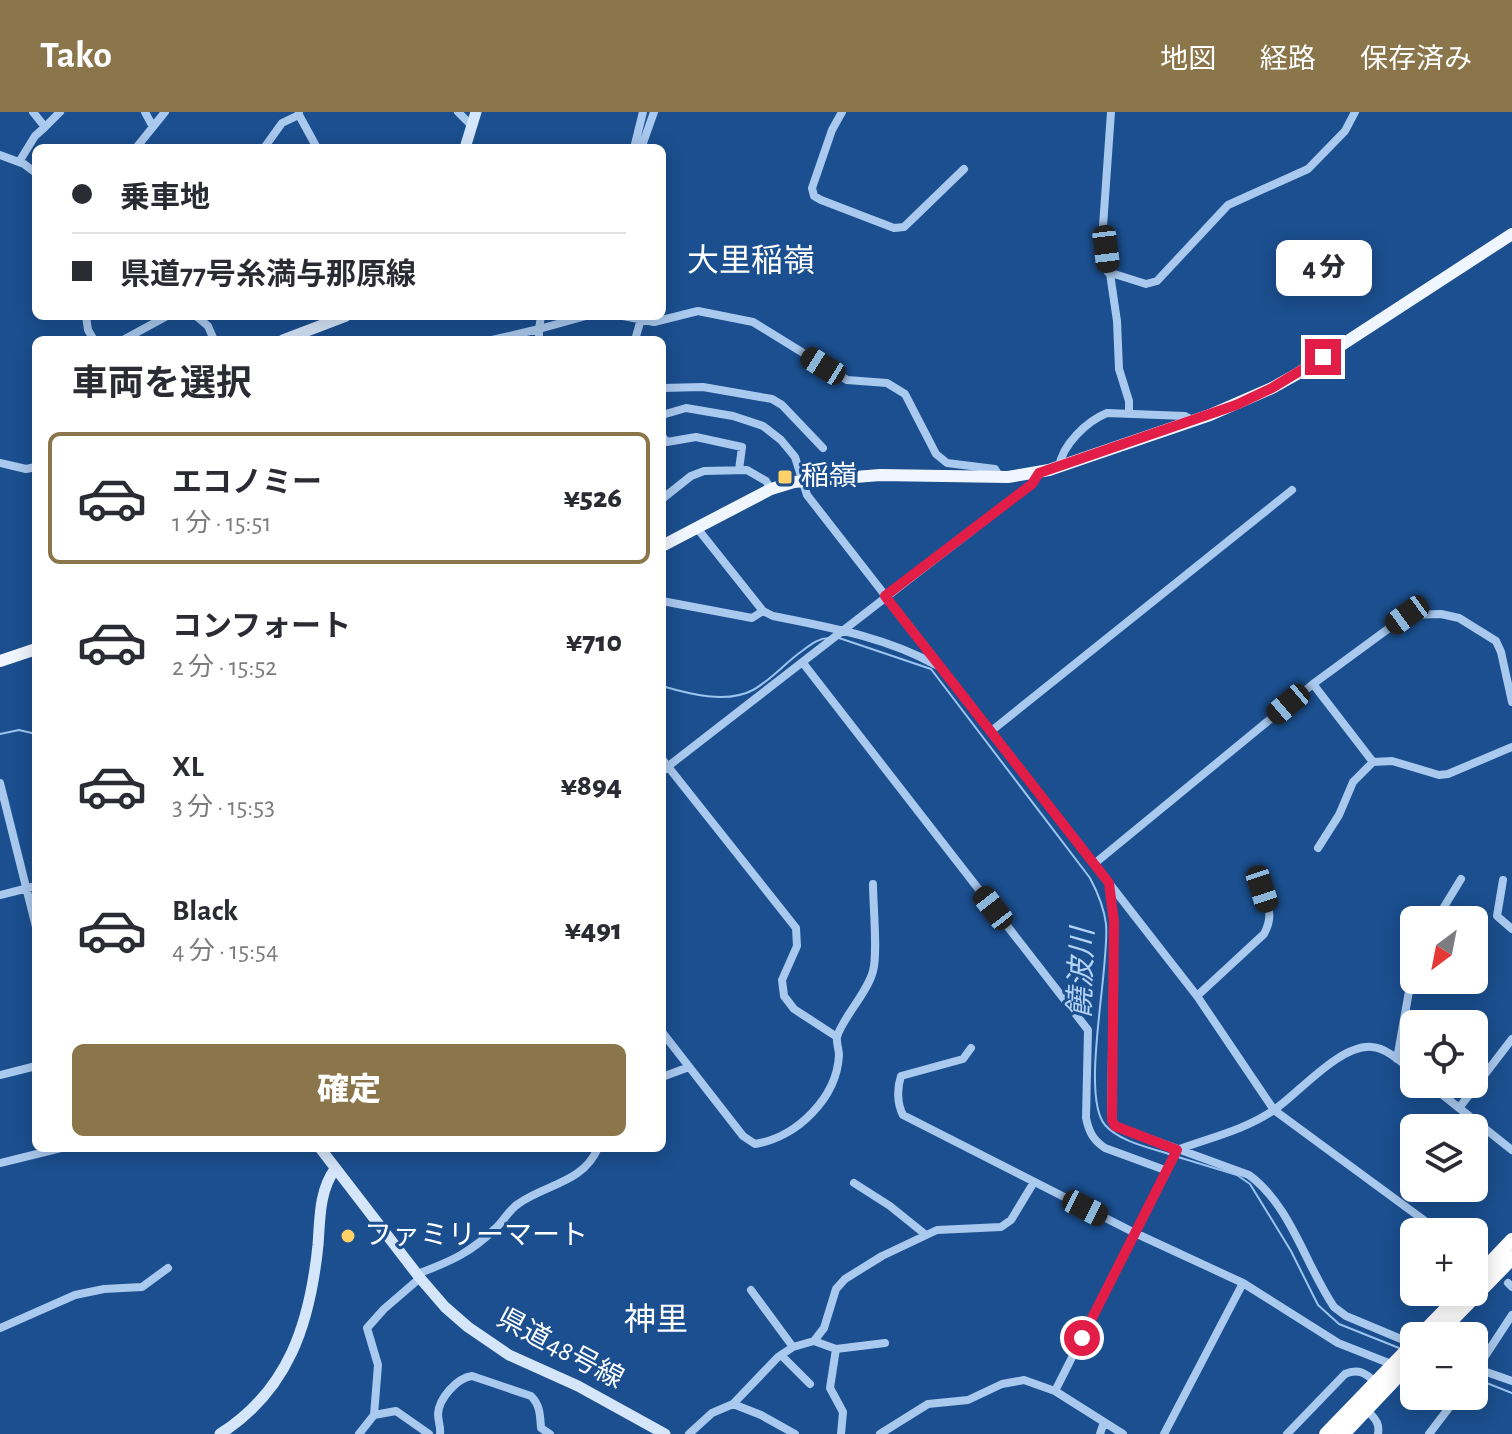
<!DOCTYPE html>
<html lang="ja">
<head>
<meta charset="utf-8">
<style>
  :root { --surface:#fff; --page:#f2f2f3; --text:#2b2b33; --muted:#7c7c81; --line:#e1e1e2; --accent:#8a764a }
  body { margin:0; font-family:"Alegreya Sans","Noto Sans JP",sans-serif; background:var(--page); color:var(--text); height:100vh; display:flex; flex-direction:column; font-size:30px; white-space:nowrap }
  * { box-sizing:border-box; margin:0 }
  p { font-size:26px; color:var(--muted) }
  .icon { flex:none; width:44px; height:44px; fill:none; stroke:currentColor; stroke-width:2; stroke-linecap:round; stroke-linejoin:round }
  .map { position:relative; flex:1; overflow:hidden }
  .panel { position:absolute; left:32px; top:224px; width:634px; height:816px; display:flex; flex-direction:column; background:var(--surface); border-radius:12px; box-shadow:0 4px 20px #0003 }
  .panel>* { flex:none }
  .guide { position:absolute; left:32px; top:32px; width:634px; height:176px; border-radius:12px; box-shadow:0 4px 20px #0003; display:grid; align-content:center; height:176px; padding:0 40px; background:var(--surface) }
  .needle { width:52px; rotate:212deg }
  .controls { position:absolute; left:1400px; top:794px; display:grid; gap:16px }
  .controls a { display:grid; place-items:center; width:88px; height:88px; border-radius:12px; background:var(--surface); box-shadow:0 4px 20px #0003; font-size:40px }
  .end { position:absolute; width:36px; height:36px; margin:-18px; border:10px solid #e11d48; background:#fff; box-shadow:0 0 0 4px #fff }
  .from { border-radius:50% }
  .bubble { position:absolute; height:56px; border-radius:12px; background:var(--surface); box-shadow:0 4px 20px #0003; font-size:26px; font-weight:800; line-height:56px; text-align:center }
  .car { position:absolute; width:24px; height:48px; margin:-24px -12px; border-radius:10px; box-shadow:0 0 6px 2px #0007; background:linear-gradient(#222 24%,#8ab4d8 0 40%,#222 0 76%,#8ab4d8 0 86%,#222 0) }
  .guide b { display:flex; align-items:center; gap:28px; height:76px; font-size:30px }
  .guide b+b { border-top:2px solid var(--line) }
  .guide i { width:20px; height:20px; background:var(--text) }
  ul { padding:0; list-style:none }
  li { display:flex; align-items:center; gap:24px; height:132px; margin:0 16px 12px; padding:0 24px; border:4px solid transparent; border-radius:12px }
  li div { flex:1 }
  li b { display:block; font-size:30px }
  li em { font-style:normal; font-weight:800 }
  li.on { border-color:var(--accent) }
  li>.icon { width:72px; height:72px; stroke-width:1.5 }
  h2 { padding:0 40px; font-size:36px; line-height:96px }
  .button { display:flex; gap:16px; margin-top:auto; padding:16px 40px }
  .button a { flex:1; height:92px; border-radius:12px; background:var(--accent); color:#fff; font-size:32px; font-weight:800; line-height:92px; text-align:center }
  header { display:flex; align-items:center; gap:48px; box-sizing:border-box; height:112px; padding:0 40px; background:var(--accent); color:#fff }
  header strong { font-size:38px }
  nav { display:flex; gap:44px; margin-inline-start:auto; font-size:28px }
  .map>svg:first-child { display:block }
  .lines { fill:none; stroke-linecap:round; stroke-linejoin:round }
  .stream { stroke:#9cc4f0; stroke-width:2 }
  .street { stroke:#a9c9ee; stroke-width:8 }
  .secondary { stroke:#d6e6fa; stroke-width:11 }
  .primary { stroke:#f0f6ff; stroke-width:12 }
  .highway { stroke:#fff; stroke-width:14 }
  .route { stroke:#e11d48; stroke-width:10 }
  .poi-dot { fill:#ffd166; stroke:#1b4f8f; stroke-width:3 }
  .labels { text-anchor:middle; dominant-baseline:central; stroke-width:6; stroke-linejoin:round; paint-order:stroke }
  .poi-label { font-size:28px; fill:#fff; stroke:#1b4f8f; text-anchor:start }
  .street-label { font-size:28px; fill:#fff; stroke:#1b4f8f }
  .water-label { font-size:30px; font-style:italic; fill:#b5d3f5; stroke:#1b4f8f }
  .quarter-label { font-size:32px; fill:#fff; stroke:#1b4f8f }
</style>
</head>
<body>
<header>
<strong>Tako</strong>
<nav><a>地図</a><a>経路</a><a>保存済み</a></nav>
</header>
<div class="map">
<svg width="1512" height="1322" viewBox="0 0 1512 1322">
  <rect width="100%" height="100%" fill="#1b4f8f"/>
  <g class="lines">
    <path class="stream" d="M839 526 931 557 1090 766C1098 781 1104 796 1106 812 1110 856 1080 983 1105 1013 1120 1030 1151 1036 1172 1043
      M662 574C689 582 727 592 753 578 771 568 785 551 802 539 810 533 818 526 829 526
      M0 622 19 618 36 622
      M1178 1045 1237 1063 1250 1072 1291 1139 1318 1193 1339 1212 1399 1236
      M1474 1266 1512 1281"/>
    <path class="street" d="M33 0 45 15 60 0
      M145 0 153 15
      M458 0 472 14
      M643 0 635 32 642 34 654 0
      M842 0 832 18 812 76 814 84 821 88 894 116 904 115 964 57
      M1111 0 1103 114 1117 209 1119 257 1129 289V301
      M299 3 317 36
      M136 36 165 0
      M264 36 282 11 299 3V0
      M0 43 24 52 36 61
      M19 50 35 24 45 15
      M1108 160 1146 172 1157 169 1228 93 1308 57 1345 19 1355 0
      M86 204 88 218 94 228
      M196 204 208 214 214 228
      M623 204 654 210 698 199 753 210 847 268 887 271 905 282 936 342 947 351 995 357 1000 365
      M123 228 167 204
      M492 228 539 217 541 204
      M539 228V217L586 204
      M635 228 641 207
      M662 276 703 275 772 287 782 293 823 336
      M662 303 686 296 733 304 763 314 781 328 795 345 807 383 1197 884 1274 998 1440 1120
      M662 324 667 330 696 325 742 335 739 358
      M0 351 26 357 36 355
      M1059 355C1062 333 1087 309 1107 301L1185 304 1194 309
      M662 387 691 364 704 359 747 358 766 369 771 377
      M697 416 763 499 773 504C828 515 886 525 936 553
      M662 489 752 506 763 499
      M803 551 1088 918 1086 1006C1089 1020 1093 1028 1105 1036L1165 1058
      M1313 572 1373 650
      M990 620 1292 378
      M662 647 796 816 797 834 782 868 784 884 794 897 837 925
      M662 659 1032 372 1039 361
      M0 671 36 815
      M1318 736 1339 703 1353 670 1373 650 1392 649 1439 663 1448 662 1512 635
      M1094 752 1313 572 1407 503 1441 502 1459 506 1496 529 1501 540 1512 590
      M1503 768 1497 804 1512 817
      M1110 774 1114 810 1111 1003 1115 1014 1249 1063C1291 1094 1305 1152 1334 1195L1346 1204 1413 1232
      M0 783 36 774
      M1436 808 1461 767
      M1197 884 1264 822C1274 803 1268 796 1262 777
      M662 920 743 1024 755 1032C796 1026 837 986 839 943 839 938 836 930 837 925 841 908 868 880 873 859 878 842 873 793 873 772
      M971 936 963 947 901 964C897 976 897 992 903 1003L1135 1121 1243 1171 1338 1231 1414 1261
      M1397 947 1414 851
      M0 963 36 954
      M662 965 689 955
      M1429 972 1512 1038
      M1459 996 1512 927
      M0 1051 61 1036
      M854 1071 890 1094 926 1123
      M1474 1145H1475
      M417 1162C452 1149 470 1141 497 1115 504 1108 510 1097 518 1092 546 1072 583 1071 598 1036
      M1508 1171 1512 1175
      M751 1178 793 1235
      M0 1216 75 1183 104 1177 142 1175 168 1156
      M814 1229 836 1237 885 1231
      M836 1237 830 1276 843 1300 841 1322
      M781 1243 810 1272
      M1475 1256 1512 1269
      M1474 1261 1512 1203
      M1055 1279 1177 1038C1209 1026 1245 1018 1274 998 1299 981 1340 932 1372 935 1387 936 1402 951 1414 960
      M733 1292 761 1303 795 1322
      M1367 1298C1374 1306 1380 1310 1378 1322
      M374 1303 378 1253 367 1216 384 1197 420 1166
      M359 1322 374 1303 396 1299 429 1322
      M440 1322C441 1315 438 1309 438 1302 439 1286 457 1266 472 1264L531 1284C540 1293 540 1302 541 1316L550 1322
      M689 1322 712 1301 733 1292 778 1245 793 1235 814 1229 824 1216 836 1177 845 1167 882 1144 937 1118 1001 1115 1011 1108 1034 1070
      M880 1322 928 1292 968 1288 1002 1272 1024 1268 1055 1279 1123 1322
      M1100 1322 1104 1310
      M1164 1322 1243 1171
      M1287 1322 1345 1262C1358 1256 1366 1261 1376 1271
      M1429 1322 1458 1284"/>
    <path class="secondary" d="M465 36 476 0
      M283 228 346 204
      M320 1036 420 1166 445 1195 468 1215 509 1243 578 1274 665 1322
      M220 1322C289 1278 310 1211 318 1133 320 1107 319 1079 335 1057"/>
    <path class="primary" d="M662 434 771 377 794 370 880 363 1008 365 1049 358 1210 303 1272 276 1297 262 1512 122
      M0 549 36 537"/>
    <path class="highway" d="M1474 1168 1512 1128
      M1420 1224 1463 1180
      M1436 1224 1512 1146
      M1326 1322 1414 1231
      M1343 1322 1414 1247"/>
  </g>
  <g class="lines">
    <path class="route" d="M1082 1226 1177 1038 1115 1014 1112 1008 1114 810 1109 771 885 484 1032 372 1039 361 1236 293 1272 276 1323 245"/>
  </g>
  <g class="poi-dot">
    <rect x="777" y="357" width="16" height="16" rx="4"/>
    <circle cx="348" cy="1124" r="8"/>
  </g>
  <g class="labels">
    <g class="poi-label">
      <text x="801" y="365">稲嶺</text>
      <text x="364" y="1124">ファミリーマート</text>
    </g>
    <g class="street-label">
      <text transform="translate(560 1237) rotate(28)">県道48号線</text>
    </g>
    <g class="water-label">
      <text transform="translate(1082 861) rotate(-88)">饒波川</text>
    </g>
    <g class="quarter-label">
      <text x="751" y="149">大里稲嶺</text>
      <text x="656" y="1208">神里</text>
    </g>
  </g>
</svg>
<div class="controls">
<a><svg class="needle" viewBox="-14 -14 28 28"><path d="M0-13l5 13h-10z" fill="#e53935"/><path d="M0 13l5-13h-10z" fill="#7c7c81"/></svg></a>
<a><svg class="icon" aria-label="locate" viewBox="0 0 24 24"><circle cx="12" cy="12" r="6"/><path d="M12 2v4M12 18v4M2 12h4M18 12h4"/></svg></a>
<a><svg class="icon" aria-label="layers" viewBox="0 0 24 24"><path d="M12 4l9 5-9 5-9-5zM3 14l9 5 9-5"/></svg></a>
<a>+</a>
<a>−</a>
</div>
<i class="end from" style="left:1082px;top:1226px"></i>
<i class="end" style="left:1323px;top:245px"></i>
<div class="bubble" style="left:1276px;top:128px;width:96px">4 分</div>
<i class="car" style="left:1106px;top:137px;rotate:173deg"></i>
<i class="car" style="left:823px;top:254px;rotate:302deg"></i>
<i class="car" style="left:1407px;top:503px;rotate:234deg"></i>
<i class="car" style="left:1288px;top:592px;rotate:230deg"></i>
<i class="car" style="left:1262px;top:777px;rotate:162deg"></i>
<i class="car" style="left:993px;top:796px;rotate:322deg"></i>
<i class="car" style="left:1085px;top:1096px;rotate:117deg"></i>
<div class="guide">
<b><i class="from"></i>乗車地</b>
<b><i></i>県道77号糸満与那原線</b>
</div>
<section class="panel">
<h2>車両を選択</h2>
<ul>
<li class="on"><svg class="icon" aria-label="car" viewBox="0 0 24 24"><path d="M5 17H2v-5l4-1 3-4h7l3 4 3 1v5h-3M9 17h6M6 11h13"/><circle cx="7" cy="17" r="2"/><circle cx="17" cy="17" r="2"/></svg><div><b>エコノミー</b><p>1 分 · 15:51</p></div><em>¥526</em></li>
<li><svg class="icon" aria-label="car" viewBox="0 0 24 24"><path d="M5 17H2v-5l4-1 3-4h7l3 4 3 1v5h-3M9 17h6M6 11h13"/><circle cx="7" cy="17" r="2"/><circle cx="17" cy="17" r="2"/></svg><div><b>コンフォート</b><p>2 分 · 15:52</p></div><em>¥710</em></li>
<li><svg class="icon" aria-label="car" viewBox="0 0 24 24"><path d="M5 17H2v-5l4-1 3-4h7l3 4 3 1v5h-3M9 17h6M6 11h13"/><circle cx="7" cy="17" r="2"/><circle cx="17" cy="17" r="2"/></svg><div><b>XL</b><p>3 分 · 15:53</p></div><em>¥894</em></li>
<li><svg class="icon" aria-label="car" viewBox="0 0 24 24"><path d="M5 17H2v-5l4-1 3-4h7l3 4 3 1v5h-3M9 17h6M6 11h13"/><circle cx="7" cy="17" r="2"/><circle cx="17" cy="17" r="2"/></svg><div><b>Black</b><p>4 分 · 15:54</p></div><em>¥491</em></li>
</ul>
<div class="button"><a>確定</a></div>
</section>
</div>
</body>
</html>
